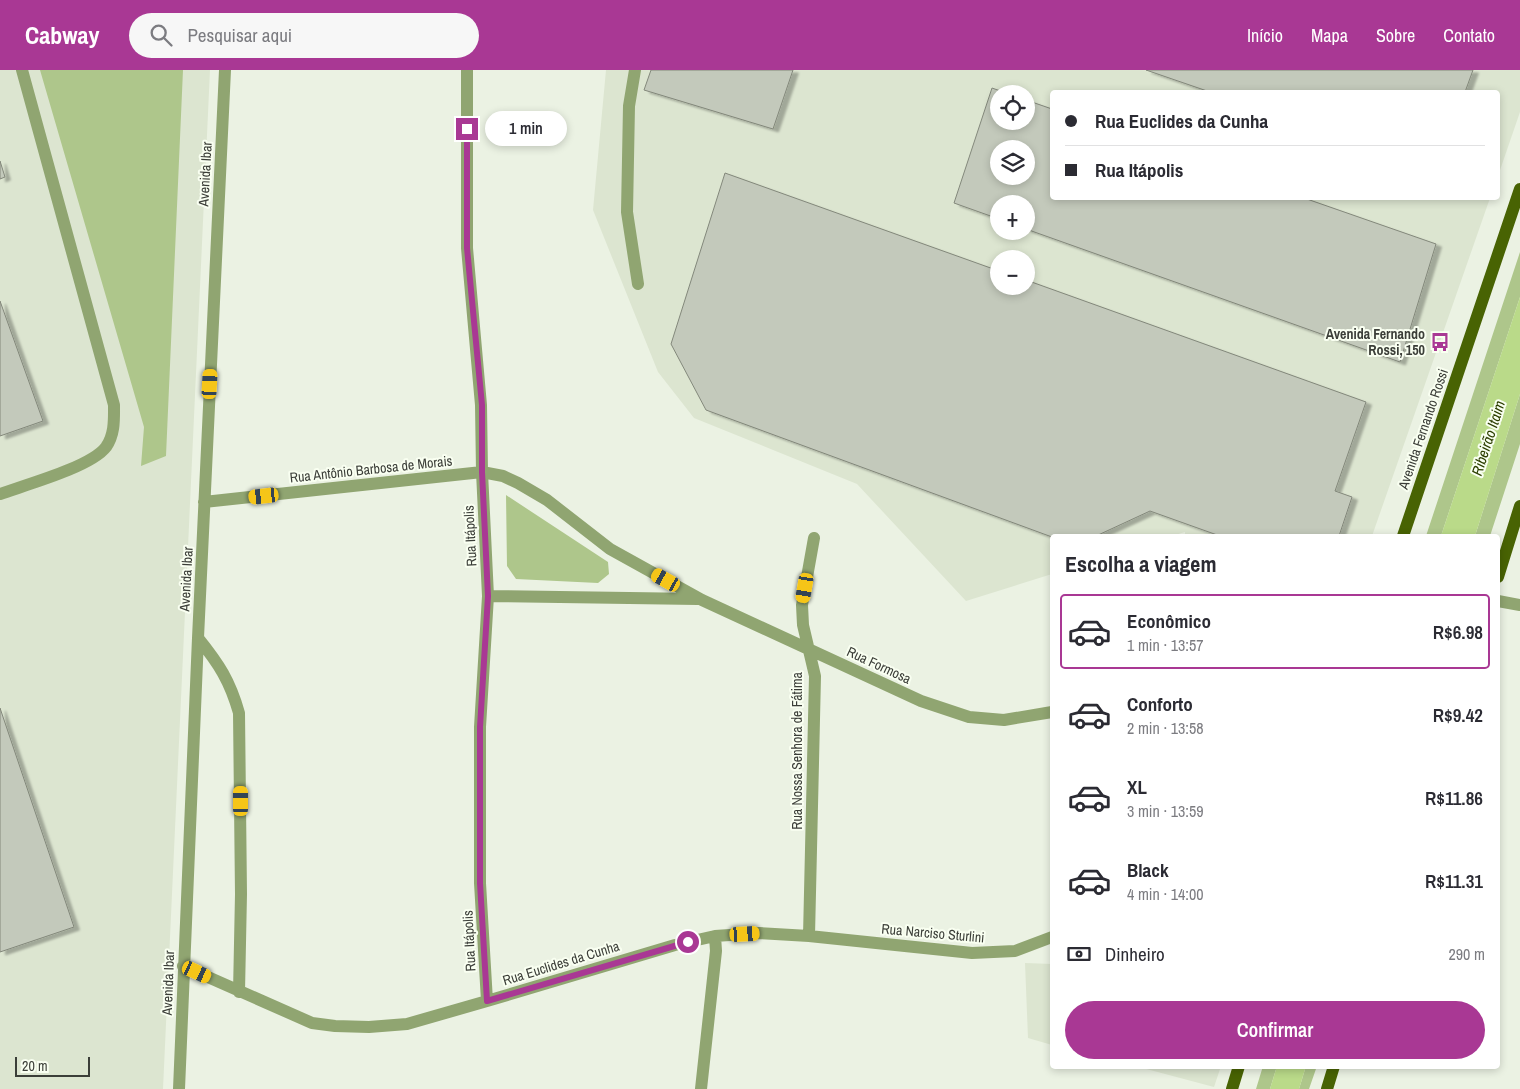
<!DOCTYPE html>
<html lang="pt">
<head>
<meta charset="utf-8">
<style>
  :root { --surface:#fff; --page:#f7f7f7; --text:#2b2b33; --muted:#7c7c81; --line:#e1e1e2; --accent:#a93894 }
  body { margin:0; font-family:"Archivo Narrow",sans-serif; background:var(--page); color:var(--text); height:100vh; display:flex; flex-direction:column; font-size:19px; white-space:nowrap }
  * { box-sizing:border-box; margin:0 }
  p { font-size:16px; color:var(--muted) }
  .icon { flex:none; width:28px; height:28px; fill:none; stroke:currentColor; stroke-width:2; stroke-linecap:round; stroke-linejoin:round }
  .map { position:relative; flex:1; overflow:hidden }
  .details { position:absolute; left:1050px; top:464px; width:450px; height:535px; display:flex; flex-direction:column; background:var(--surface); border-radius:5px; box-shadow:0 2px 8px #0003 }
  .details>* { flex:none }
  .banner { position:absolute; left:1050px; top:20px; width:450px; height:110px; border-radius:5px; box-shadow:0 2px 8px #0003; display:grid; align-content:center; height:110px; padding:0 15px; background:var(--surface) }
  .tools { position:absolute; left:990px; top:15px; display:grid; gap:10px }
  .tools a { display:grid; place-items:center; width:45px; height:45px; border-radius:50%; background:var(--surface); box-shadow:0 2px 8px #0003; font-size:25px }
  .scale { position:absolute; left:15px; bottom:12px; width:75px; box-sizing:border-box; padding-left:5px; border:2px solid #3b3e38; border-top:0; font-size:14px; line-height:18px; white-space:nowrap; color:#3b3e38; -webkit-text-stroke:4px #f9fff1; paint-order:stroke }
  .end { position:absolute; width:22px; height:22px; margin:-11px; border:6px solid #a93894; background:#fff; box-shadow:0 0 0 2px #fff }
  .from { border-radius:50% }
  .bubble { position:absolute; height:35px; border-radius:18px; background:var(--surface); box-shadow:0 2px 8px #0003; font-size:16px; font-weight:600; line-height:35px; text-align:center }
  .car { position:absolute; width:15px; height:30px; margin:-15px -8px; border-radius:6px; box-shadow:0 0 4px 1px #0007; background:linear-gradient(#f5c518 24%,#345 0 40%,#f5c518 0 76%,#345 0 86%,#f5c518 0) }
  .banner b { display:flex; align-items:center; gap:18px; height:48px; font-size:19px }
  .banner b+b { border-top:1px solid var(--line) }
  .banner i { width:12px; height:12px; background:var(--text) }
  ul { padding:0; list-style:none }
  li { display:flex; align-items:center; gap:15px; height:75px; margin:0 10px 8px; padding:0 5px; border:2px solid transparent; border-radius:5px }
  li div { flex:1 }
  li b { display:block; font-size:19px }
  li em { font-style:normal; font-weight:600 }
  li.on { border-color:var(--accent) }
  li>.icon { width:45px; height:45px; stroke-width:1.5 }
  h2 { padding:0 15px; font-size:22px; line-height:60px }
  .pay { display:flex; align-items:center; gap:12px; height:55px; padding:0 15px; font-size:19px }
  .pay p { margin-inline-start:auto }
  .button { display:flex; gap:10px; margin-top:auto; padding:10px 15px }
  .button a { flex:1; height:58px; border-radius:30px; background:var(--accent); color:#fff; font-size:20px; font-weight:600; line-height:58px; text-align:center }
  header { display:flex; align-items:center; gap:30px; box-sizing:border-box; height:70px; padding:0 25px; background:var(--accent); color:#fff }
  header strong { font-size:24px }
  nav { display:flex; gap:28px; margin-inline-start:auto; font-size:18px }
  .search { width:350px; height:45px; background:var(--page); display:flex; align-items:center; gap:12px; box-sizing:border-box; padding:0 18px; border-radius:28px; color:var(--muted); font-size:19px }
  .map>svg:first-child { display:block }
  .built { fill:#dce5d0; fill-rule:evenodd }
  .green { fill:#aec68b }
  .water { fill:#bada89 }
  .building { fill:#c3c9bb; stroke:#83887b; fill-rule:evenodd; filter:url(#shadow) }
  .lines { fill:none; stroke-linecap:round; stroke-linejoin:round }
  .minor { stroke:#90a571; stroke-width:12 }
  .major { stroke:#486303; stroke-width:12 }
  .route { stroke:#a93894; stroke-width:6 }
  .labels { text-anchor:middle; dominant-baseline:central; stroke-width:4; stroke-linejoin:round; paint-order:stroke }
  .street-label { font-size:14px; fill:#3b3e38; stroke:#f9fff1 }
  .poi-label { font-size:14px; font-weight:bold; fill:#3b3e38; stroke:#f9fff1; text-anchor:end }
  .water-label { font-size:15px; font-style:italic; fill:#2c3e01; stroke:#f9fff1 }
</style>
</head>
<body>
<header>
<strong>Cabway</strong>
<div class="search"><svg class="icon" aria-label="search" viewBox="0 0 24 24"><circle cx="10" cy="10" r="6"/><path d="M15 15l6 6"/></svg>Pesquisar aqui</div>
<nav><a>Início</a><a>Mapa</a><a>Sobre</a><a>Contato</a></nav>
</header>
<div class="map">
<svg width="1520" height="1019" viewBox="0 0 1520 1019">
  <defs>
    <filter id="shadow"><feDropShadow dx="5.5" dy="3" stdDeviation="1" flood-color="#0004"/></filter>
  </defs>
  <rect width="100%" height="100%" fill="#ebf2e3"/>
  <path class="built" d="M0 0H210L163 1019H0Z
    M606 0H1520V42L1498 106V22H1052V128H1490L1372 466H1185V462L1172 466H1052V504L966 531 857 414 694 348 658 302 593 140ZM999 24H1026V51H999ZM999 79H1026V106H999ZM999 134H1026V161H999ZM999 189H1026V216H999Z
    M1025 893 1052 894V975L1028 968Z
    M1135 996H1221L1214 1017Z"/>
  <path class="green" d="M40 0H183L166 386 141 396 144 357Z
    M1520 182V227L1441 466H1426Z
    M1520 324V374L1490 466H1475Z
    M506 425 608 492 609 504 598 513 516 509 507 496Z
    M1263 996H1277L1270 1019H1256Z
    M1306 996H1317L1309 1019H1299Z"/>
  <path class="water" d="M1520 227V324L1475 466H1441Z
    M1277 996H1306L1299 1019H1270Z"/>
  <path class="building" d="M651 0H793L773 59 644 20Z
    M1146 0H1473L1465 22H1210Z
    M992 18 1009 24H999V51H1026V30L1052 39V128H1304L1436 174 1400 292 1026 159V134H999V149L954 133ZM999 79H1026V106H999Z
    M0 91 5 107 0 109Z
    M725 103 999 201V216H1026V210L1366 332 1335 421 1352 427 1339 466H1220L1150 441 1096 466 1052 467 706 340 671 274Z
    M0 231 43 351 0 366Z
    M0 638 74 857 0 882Z"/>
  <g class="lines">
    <path class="minor" d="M467 0V178L481 335 482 402 488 526 480 657V813L487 931
      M635 0 629 36 627 142 638 214
      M0 424C25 415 91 397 106 377 115 364 114 349 114 335L22 0
      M204 432 482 402 503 406 518 413 547 430 610 479 702 530 921 631 969 647 1004 650 1052 642
      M488 526 698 529
      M1498 531 1520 535
      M198 568C219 594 230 611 239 643L241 824 239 922
      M809 866 815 606 803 555 802 535 814 468
      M183 896 312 953 335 956 369 957 407 954 487 931 675 875 715 866 759 863 809 866 972 883 1015 881 1052 867
      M179 1019 198 568 225 0
      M701 1019 716 881 715 866"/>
    <path class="major" d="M1403 466 1520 119
      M1498 507 1520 436
      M1232 1019 1239 996
      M1327 1019 1334 996"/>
  </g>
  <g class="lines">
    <path class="route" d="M467 59V178L482 335V402L488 526 480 657V813L487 931 688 872"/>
  </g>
  <defs>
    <g id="bus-bare" transform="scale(1.5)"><path d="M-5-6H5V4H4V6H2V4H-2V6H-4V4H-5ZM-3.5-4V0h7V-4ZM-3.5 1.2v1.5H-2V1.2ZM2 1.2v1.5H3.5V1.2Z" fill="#a93894" stroke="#f9fff1" stroke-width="2.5" paint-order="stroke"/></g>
  </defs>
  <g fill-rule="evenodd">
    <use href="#bus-bare" x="1440" y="272"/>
  </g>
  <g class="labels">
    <g class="street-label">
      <text transform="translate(205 104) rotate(-87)">Avenida Ibar</text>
      <text transform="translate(1423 359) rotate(-71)">Avenida Fernando Rossi</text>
      <text transform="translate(371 399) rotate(-6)">Rua Antônio Barbosa de Morais</text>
      <text transform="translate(470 466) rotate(-93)">Rua Itápolis</text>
      <text transform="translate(186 509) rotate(-87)">Avenida Ibar</text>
      <text transform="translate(879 595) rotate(25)">Rua Formosa</text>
      <text transform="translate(797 681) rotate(-90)">Rua Nossa Senhora de Fátima</text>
      <text transform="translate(933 863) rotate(5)">Rua Narciso Sturlini</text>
      <text transform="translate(469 871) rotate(-93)">Rua Itápolis</text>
      <text transform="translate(561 893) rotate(-17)">Rua Euclides da Cunha</text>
      <text transform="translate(168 913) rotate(-88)">Avenida Ibar</text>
    </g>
    <g class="poi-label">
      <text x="1425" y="264">Avenida Fernando<tspan x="1425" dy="16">Rossi, 150</tspan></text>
    </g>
    <g class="water-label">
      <text transform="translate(1488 368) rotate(-72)">Ribeirão Itaim</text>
    </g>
  </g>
</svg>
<div class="tools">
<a><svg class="icon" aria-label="locate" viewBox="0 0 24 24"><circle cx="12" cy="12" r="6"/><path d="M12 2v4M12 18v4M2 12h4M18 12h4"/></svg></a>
<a><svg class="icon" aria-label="layers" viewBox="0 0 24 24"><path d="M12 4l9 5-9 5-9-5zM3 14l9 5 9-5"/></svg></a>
<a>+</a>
<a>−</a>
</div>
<div class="scale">20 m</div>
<i class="end from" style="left:688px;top:872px"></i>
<i class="end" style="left:467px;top:59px"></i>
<div class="bubble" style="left:485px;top:41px;width:82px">1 min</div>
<i class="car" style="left:210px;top:314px;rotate:3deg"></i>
<i class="car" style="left:264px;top:426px;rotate:264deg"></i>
<i class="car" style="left:666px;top:510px;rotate:299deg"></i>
<i class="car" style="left:805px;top:518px;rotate:190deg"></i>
<i class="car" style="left:241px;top:731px;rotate:0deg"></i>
<i class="car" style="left:745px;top:864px;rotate:87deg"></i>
<i class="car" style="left:197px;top:902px;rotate:115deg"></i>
<div class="banner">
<b><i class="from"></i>Rua Euclides da Cunha</b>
<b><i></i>Rua Itápolis</b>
</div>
<section class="details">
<h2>Escolha a viagem</h2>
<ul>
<li class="on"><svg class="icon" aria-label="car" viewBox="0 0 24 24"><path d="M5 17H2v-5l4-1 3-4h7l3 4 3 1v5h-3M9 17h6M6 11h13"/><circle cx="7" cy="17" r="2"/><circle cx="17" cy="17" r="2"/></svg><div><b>Econômico</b><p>1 min · 13:57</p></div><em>R$6.98</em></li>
<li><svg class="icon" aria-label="car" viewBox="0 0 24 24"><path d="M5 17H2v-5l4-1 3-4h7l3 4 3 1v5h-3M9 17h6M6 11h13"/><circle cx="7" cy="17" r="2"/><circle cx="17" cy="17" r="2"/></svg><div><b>Conforto</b><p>2 min · 13:58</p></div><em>R$9.42</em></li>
<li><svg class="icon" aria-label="car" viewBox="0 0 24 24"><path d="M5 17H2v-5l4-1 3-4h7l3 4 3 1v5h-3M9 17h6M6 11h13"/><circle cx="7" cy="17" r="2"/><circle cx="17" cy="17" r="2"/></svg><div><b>XL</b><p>3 min · 13:59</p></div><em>R$11.86</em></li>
<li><svg class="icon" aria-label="car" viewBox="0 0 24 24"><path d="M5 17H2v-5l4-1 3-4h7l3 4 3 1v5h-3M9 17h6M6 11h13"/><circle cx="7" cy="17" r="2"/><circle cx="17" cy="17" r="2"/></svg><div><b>Black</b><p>4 min · 14:00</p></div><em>R$11.31</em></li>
</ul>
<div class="pay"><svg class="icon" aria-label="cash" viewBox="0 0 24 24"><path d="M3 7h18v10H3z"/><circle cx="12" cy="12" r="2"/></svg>Dinheiro<p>290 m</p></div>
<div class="button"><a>Confirmar</a></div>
</section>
</div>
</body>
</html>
